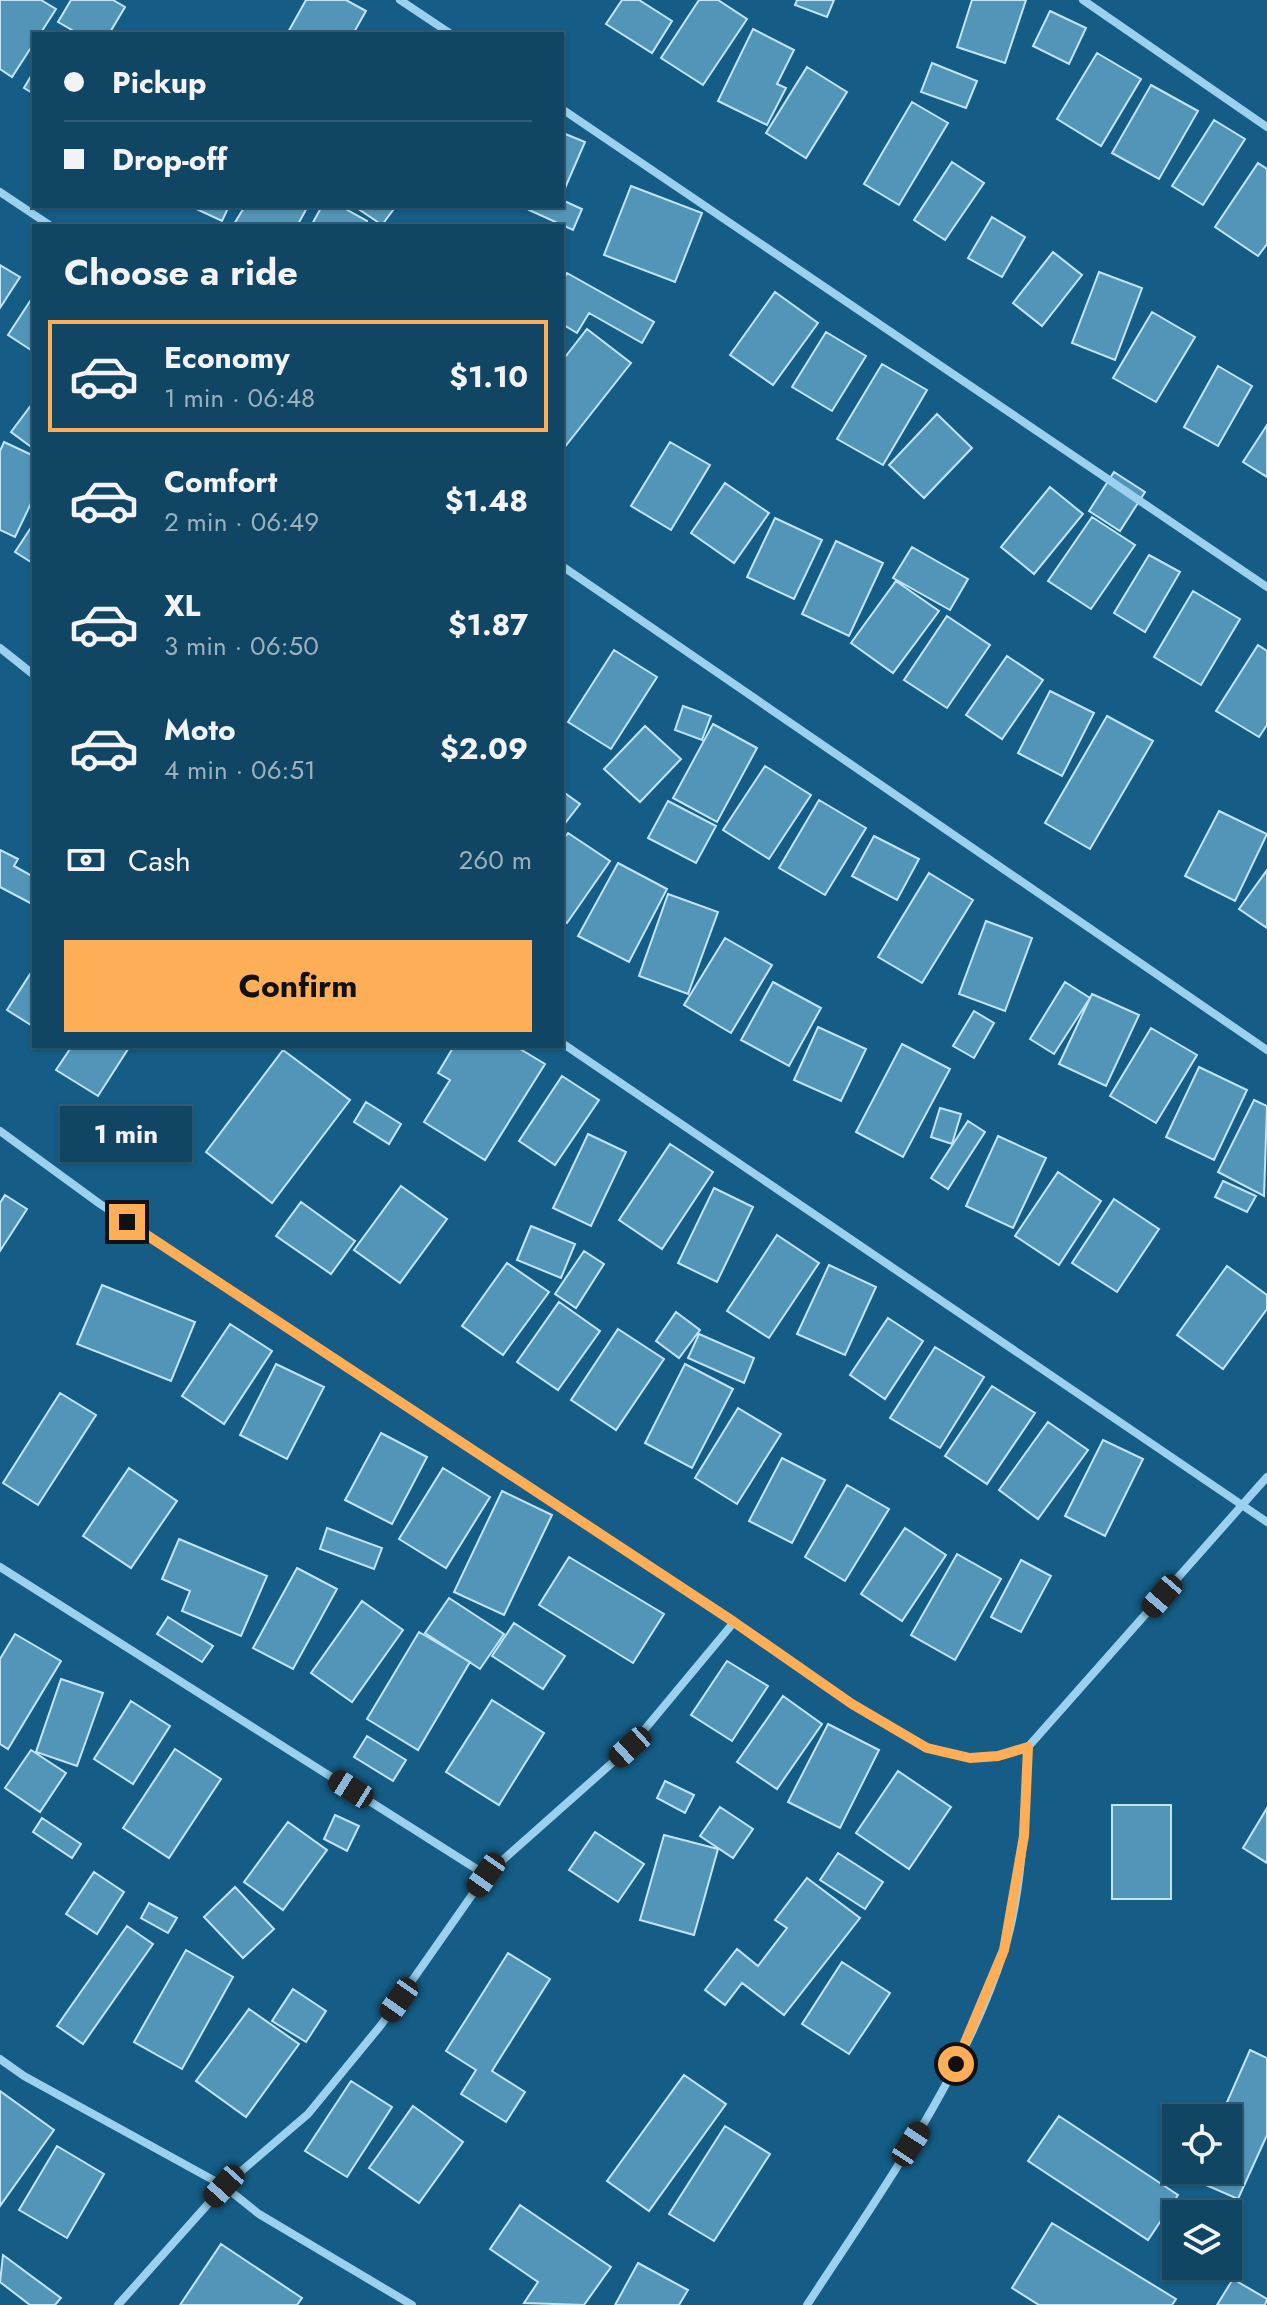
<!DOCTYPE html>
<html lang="en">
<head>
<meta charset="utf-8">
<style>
  :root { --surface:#104664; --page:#194d6a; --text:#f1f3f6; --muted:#9cb1bf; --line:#305e78; --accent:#ffae58 }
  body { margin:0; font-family:Jost,sans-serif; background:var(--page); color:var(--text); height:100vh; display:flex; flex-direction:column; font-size:30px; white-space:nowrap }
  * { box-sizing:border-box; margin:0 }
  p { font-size:26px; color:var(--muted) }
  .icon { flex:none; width:44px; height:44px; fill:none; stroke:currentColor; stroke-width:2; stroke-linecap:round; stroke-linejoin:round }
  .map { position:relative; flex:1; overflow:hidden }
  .sheet { position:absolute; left:32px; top:224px; width:532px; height:824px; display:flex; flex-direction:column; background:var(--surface); border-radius:0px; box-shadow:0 2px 6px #0004,0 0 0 2px var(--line) }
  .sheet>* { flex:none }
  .guide { position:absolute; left:32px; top:32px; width:532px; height:176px; border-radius:0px; box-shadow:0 2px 6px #0004,0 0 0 2px var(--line); display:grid; align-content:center; height:176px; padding:0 32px; background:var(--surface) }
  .buttons { position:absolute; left:1162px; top:2104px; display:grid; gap:16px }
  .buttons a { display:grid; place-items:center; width:80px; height:80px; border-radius:0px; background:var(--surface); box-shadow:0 2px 6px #0004,0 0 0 2px var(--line); font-size:40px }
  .end { position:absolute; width:36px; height:36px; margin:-18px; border:10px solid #ffae58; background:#111; box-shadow:0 0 0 4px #111 }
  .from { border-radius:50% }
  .bubble { position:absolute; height:56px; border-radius:0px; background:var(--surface); box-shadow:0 2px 6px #0004,0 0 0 2px var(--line); font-size:26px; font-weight:700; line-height:56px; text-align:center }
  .car { position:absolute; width:24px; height:48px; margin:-24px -12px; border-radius:10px; box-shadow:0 0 6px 2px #0007; background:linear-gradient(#222 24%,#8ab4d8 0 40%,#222 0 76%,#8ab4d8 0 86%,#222 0) }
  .guide b { display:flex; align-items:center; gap:28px; height:76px; font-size:30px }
  .guide b+b { border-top:2px solid var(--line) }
  .guide i { width:20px; height:20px; background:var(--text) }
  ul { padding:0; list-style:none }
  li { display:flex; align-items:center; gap:24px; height:112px; margin:0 16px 12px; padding:0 16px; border:4px solid transparent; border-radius:0px }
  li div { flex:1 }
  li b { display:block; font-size:30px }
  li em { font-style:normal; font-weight:700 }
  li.on { border-color:var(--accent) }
  li>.icon { width:72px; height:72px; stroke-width:1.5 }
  h2 { padding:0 32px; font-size:36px; line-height:96px }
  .pay { display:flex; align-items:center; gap:20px; height:88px; padding:0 32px; font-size:30px }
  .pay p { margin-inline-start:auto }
  .cta { display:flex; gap:16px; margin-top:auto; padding:16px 32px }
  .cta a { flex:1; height:92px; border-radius:0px; background:var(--accent); color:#111; font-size:32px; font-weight:700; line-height:92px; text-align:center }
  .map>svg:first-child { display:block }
  .building { fill:#5395b9; stroke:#c1e6fa; stroke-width:2 }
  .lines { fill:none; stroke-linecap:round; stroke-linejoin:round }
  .minor { stroke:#9bd1ee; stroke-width:8 }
  .route { stroke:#ffae58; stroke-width:10 }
</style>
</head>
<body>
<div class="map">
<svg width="1267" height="2305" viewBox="0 0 1267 2305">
  <rect width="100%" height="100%" fill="#155d86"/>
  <path class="building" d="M0 0H41L56 9 40 34H34V43L12 77 0 69Z
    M71 0H113L125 7 109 34H79L58 22Z
    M306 0H346L366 11 353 34H287Z
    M622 0H639L672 21 652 53 606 24Z
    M699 0H718L747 19 703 85 661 58Z
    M797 0H834L827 17 795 5Z
    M972 0H1026L1005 63 957 47Z
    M1050 11 1086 28 1069 64 1033 46Z
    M753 29 794 50 777 84 786 88 767 125 718 101Z
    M1097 53 1141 79 1101 146 1057 119Z
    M932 63 977 81 966 108 921 92Z
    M807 67 847 92 806 158 766 133Z
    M34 71V94L24 88Z
    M1151 85 1198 111 1159 179 1112 153Z
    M912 102 948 123 899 205 864 184Z
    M1214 120 1245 139 1203 205 1172 186Z
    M563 133 585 142 562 195V135Z
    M952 162 984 183 945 240 914 220Z
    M1258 163 1267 169V244L1258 256 1215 227Z
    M631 186 702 213 675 282 604 255Z
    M562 200 582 209 573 230 529 210 531 206H562Z
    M190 206H229L222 221Z
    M245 206H308L297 226H238L234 224Z
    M322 206H340L367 221 365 226H311Z
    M354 206H396L382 225Z
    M992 217 1025 237 1002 277 968 258Z
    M1053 252 1082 275 1042 326 1013 303Z
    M0 265 20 277 0 308Z
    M1099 272 1142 288 1115 360 1072 343Z
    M567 273 654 322 642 343 589 313 577 333 562 324V282Z
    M775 292 818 323 773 385 730 355Z
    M34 295V352L8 335Z
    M1152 312 1195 337 1156 402 1113 378Z
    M587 329 631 363 564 448 562 361Z
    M826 332 866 356 832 411 792 387Z
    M882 364 927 390 883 465 837 439Z
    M1218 366 1252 386 1218 446 1184 427Z
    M32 404 34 405V449L11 432Z
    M937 414 972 448 924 498 889 465Z
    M1267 425V477L1243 462Z
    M4 442 34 456V497L15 537 0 530V451Z
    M670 442 710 465 671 530 631 506Z
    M1114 472 1145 492 1120 531 1089 511Z
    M725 483 769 513 734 563 691 533Z
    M1050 487 1083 514 1034 574 1001 547Z
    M1092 517 1135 545 1091 609 1048 581Z
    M775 518 822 540 794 599 747 577Z
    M34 523V564L15 552Z
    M836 541 883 563 849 636 802 614Z
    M912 547 968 579 950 610 893 578Z
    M1149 555 1180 572 1145 632 1114 613Z
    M896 581 939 611 893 673 851 643Z
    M1193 591 1240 619 1201 685 1154 657Z
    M947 616 990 645 947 708 904 680Z
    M1258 645 1267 651V725L1259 737 1216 711Z
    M614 650 657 677 611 749 568 722Z
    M1007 656 1043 680 1002 739 966 715Z
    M1050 691 1094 713 1062 776 1018 753Z
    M683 706 711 716 702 740 675 730Z
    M1107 716 1153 741 1090 849 1045 823Z
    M713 724 757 748 717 822 673 798Z
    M645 726 681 759 640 802 604 769Z
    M765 766 811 795 769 859 723 830Z
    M562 791 580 804 562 827Z
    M819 800 866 828 825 895 779 868Z
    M668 801 716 826 696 863 648 838Z
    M1219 811 1267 834 1235 901 1185 876Z
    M568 833 610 861 567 923 562 920V841Z
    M874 836 919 859 897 900 852 876Z
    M0 850 18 859 14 866 34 877V905L0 887Z
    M618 863 667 889 629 962 578 936Z
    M1267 870V928L1239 909Z
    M929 873 973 900 922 983 878 957Z
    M668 894 718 912 688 994 639 976Z
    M986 921 1032 938 1005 1011 959 994Z
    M725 938 772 965 731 1033 684 1005Z
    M34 968V1027L7 1010Z
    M773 982 821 1008 789 1066 741 1040Z
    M1065 982 1090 998 1054 1054 1030 1039Z
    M1092 994 1139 1015 1106 1086 1059 1064Z
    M974 1011 994 1023 974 1058 953 1046Z
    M818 1027 866 1049 841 1101 794 1080Z
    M1151 1028 1197 1055 1156 1123 1110 1096Z
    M902 1044 950 1069 903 1157 856 1132Z
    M72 1046H130L98 1096 56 1070Z
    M454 1046H515L545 1064 485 1160 424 1122 450 1080 438 1073Z
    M283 1050 350 1100 272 1203 206 1152Z
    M1199 1067 1247 1090 1214 1160 1166 1137Z
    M562 1076 599 1100 555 1165 519 1141Z
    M1254 1100 1267 1106 1264 1196 1218 1172Z
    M366 1102 401 1124 389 1144 354 1122Z
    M940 1108 961 1114 952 1144 931 1137Z
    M968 1121 985 1132 948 1189 931 1178Z
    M588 1134 626 1152 591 1226 553 1208Z
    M998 1136 1046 1158 1013 1228 966 1206Z
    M670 1144 713 1172 662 1249 619 1220Z
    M1058 1172 1101 1201 1059 1265 1015 1236Z
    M1223 1181 1256 1196 1247 1212 1215 1197Z
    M401 1186 447 1219 400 1283 354 1250Z
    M714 1188 753 1207 717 1282 678 1263Z
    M5 1195 27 1209 0 1251V1203Z
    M1114 1199 1159 1229 1117 1292 1072 1263Z
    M301 1202 355 1241 331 1274 276 1236Z
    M531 1226 575 1244 561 1278 517 1260Z
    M777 1235 819 1263 769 1338 727 1311Z
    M584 1251 604 1264 576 1308 555 1294Z
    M507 1263 549 1292 503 1355 462 1326Z
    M829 1265 876 1287 845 1355 797 1334Z
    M1227 1266 1267 1295V1309L1223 1369 1177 1335Z
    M102 1285 195 1322 171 1381 77 1344Z
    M559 1302 600 1331 558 1390 517 1362Z
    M676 1312 700 1330 679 1358 656 1341Z
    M888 1318 923 1341 885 1399 850 1375Z
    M230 1324 272 1351 224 1424 182 1396Z
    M618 1329 664 1359 616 1430 571 1400Z
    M699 1334 754 1358 744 1383 688 1358Z
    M935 1347 984 1377 940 1448 890 1418Z
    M276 1364 324 1387 287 1459 240 1435Z
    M685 1364 733 1389 692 1468 645 1443Z
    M992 1386 1035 1413 987 1484 945 1456Z
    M60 1393 96 1415 38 1505 3 1483Z
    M738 1408 781 1434 737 1504 695 1478Z
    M1048 1422 1088 1450 1038 1519 999 1490Z
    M381 1433 427 1457 392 1524 345 1500Z
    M1103 1440 1143 1459 1105 1536 1065 1516Z
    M782 1458 825 1480 792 1543 749 1521Z
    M129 1468 177 1501 131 1568 83 1536Z
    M443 1468 490 1497 446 1568 399 1539Z
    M847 1485 889 1509 845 1581 805 1557Z
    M502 1491 552 1515 504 1615 454 1592Z
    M327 1528 382 1548 374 1569 320 1549Z
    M905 1528 946 1555 902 1621 861 1594Z
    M179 1539 267 1576 241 1636 182 1611 190 1591 162 1579Z
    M957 1554 1001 1579 955 1660 911 1635Z
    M569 1557 664 1614 633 1663 539 1605Z
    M1021 1560 1051 1576 1021 1632 991 1617Z
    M297 1568 337 1589 293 1669 253 1648Z
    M449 1598 504 1634 480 1669 425 1633Z
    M362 1601 403 1630 352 1702 311 1673Z
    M168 1617 213 1646 202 1662 157 1634Z
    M514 1623 565 1656 543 1689 492 1656Z
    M419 1632 470 1662 418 1750 367 1719Z
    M15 1634 61 1661 8 1749 0 1744V1659Z
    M727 1661 768 1686 732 1741 691 1715Z
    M61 1679 103 1693 77 1766 36 1752Z
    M783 1696 822 1724 777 1789 737 1762Z
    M492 1700 544 1733 499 1805 446 1772Z
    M131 1701 170 1726 133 1784 94 1759Z
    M828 1724 879 1750 840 1828 788 1802Z
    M367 1736 406 1760 393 1781 354 1757Z
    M175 1749 221 1779 169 1858 123 1828Z
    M31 1750 66 1773 40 1812 5 1788Z
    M898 1771 951 1807 909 1869 856 1833Z
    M665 1781 694 1795 685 1813 657 1798Z
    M1112 1805H1171V1899H1112Z
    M720 1807 753 1829 733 1858 700 1836Z
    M1267 1808V1863L1243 1848Z
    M335 1815 359 1826 347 1851 324 1839Z
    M42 1818 81 1844 72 1858 33 1832Z
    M288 1822 327 1850 283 1910 244 1882Z
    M595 1832 644 1864 618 1902 569 1870Z
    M664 1835 718 1849 694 1935 640 1920Z
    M838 1853 883 1882 865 1909 820 1880Z
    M94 1872 124 1892 97 1934 66 1914Z
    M807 1878 860 1918 784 2015 742 1983 725 2005 705 1990 737 1949 758 1966 787 1928 775 1920Z
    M235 1887 274 1929 243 1958 204 1917Z
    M149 1903 177 1918 168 1933 141 1918Z
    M127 1926 153 1944 83 2044 57 2026Z
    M186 1950 233 1977 182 2069 134 2042Z
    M508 1953 550 1979 492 2071 525 2092 506 2122 461 2094 476 2070 446 2051Z
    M842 1962 890 1993 849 2054 802 2024Z
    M293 1989 326 2011 306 2042 272 2021Z
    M249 2009 299 2044 246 2117 196 2081Z
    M1250 2050 1267 2058V2135L1238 2199 1192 2179 1196 2170H1228V2118H1220Z
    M684 2075 726 2104 649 2211 607 2181Z
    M351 2081 392 2107 347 2177 305 2151Z
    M0 2091 54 2130 0 2206Z
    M413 2106 463 2142 419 2203 369 2168Z
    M1059 2116 1178 2195 1148 2240 1028 2161Z
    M725 2126 770 2154 714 2241 669 2214Z
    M57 2146 104 2174 67 2238 19 2210Z
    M520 2205 611 2267 584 2305 524 2303 538 2282 490 2249Z
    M1052 2223 1176 2299 1172 2305H1039L1012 2288Z
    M221 2244 302 2298 297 2305H180Z
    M3 2255 61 2298 55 2305H30L0 2282Z
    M638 2263 688 2290 679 2305H615Z
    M1233 2279 1267 2299 1265 2305H1217Z"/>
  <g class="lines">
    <path class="minor" d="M400 0 451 34
      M1083 0 1267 127
      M562 109 1267 587
      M0 192 51 226
      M562 566 1267 1050
      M0 648 34 675
      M562 1043 1267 1522
      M0 1131 100 1204 734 1622 852 1704 927 1748 970 1758 998 1756 1028 1747 1267 1477
      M0 1567 486 1875
      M0 2059 24 2076 224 2186 259 2214 412 2305
      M118 2305 224 2186 308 2114 381 2025 486 1875 630 1747 734 1622
      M807 2305C880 2193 962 2081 1004 1951 1023 1890 1025 1812 1028 1747"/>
  </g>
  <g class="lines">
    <path class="route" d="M127 1222 734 1622 852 1704 927 1748 970 1758 998 1756 1028 1747 1024 1836 1004 1950 956 2064"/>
  </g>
</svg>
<div class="buttons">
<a><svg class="icon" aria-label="locate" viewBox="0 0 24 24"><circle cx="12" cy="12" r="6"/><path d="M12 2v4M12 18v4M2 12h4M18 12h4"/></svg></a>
<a><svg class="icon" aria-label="layers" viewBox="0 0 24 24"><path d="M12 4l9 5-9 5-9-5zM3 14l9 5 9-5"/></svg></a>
</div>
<i class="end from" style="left:956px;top:2064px"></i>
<i class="end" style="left:127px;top:1222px"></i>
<div class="bubble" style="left:60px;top:1106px;width:132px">1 min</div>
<i class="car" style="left:1162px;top:1596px;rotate:221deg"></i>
<i class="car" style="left:630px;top:1747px;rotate:228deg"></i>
<i class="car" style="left:351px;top:1789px;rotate:302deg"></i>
<i class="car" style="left:486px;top:1875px;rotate:215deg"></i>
<i class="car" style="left:399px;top:2000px;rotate:215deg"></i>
<i class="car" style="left:911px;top:2144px;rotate:33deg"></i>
<i class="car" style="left:224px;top:2186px;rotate:222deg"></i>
<div class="guide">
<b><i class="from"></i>Pickup</b>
<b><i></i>Drop-off</b>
</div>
<section class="sheet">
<h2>Choose a ride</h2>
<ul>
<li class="on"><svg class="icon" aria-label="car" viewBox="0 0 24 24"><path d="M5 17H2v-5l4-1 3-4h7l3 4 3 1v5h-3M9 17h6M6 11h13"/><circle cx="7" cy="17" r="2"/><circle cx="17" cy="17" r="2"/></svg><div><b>Economy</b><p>1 min · 06:48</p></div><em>$1.10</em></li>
<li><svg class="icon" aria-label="car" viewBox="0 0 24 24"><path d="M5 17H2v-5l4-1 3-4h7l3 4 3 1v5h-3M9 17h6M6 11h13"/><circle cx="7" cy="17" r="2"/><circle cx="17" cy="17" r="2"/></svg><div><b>Comfort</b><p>2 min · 06:49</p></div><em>$1.48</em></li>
<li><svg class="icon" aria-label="car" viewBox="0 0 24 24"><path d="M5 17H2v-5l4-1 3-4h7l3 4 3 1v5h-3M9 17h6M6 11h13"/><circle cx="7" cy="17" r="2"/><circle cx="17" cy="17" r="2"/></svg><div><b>XL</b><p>3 min · 06:50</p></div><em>$1.87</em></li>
<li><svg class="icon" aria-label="car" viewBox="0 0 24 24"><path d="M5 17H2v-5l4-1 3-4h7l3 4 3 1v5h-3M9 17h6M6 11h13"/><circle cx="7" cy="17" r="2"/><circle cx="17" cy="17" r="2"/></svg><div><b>Moto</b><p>4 min · 06:51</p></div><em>$2.09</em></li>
</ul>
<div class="pay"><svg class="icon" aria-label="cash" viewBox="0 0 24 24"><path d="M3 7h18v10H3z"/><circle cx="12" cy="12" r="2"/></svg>Cash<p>260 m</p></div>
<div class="cta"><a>Confirm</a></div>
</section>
</div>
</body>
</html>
